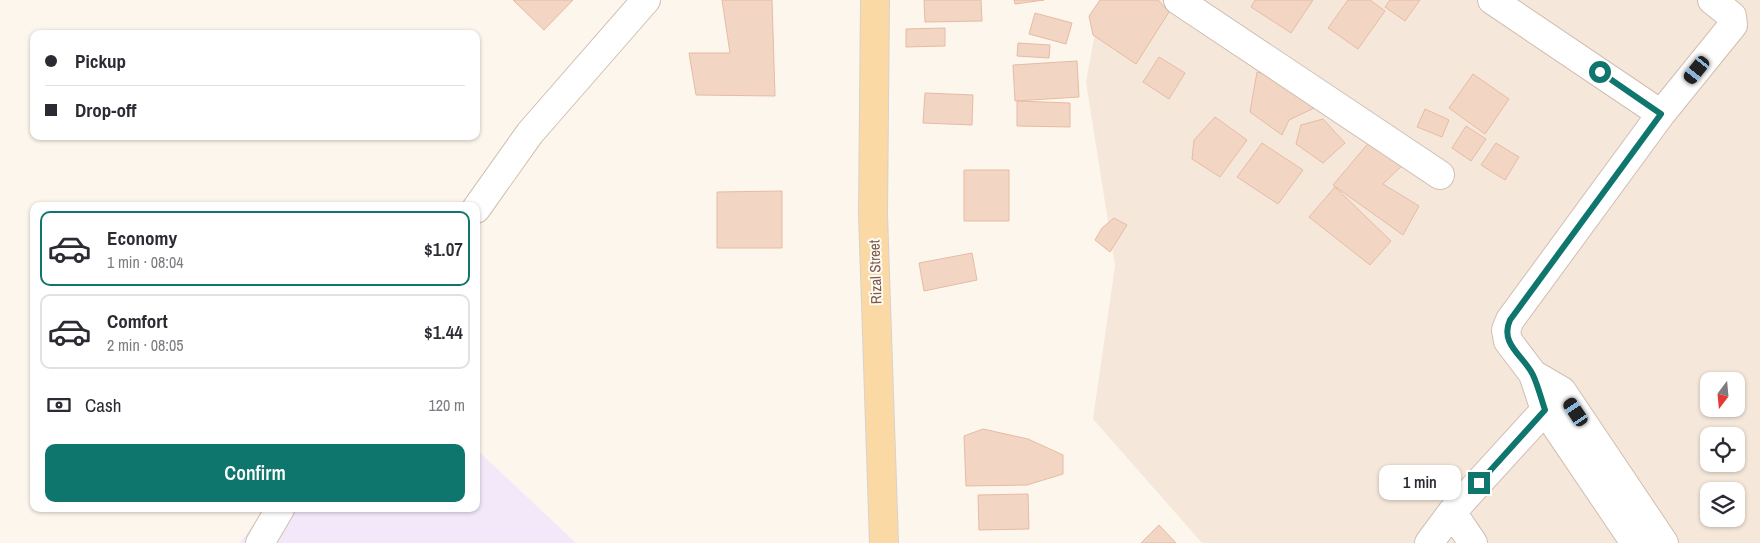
<!DOCTYPE html>
<html lang="en">
<head>
<meta charset="utf-8">
<style>
  :root { --surface:#fff; --page:#f2f2f3; --text:#2b2b33; --muted:#7c7c81; --line:#e1e1e2; --accent:#0f766e }
  body { margin:0; font-family:"Archivo Narrow",sans-serif; background:var(--page); color:var(--text); height:100vh; display:flex; flex-direction:column; font-size:19px; white-space:nowrap }
  * { box-sizing:border-box; margin:0 }
  p { font-size:16px; color:var(--muted) }
  .icon { flex:none; width:28px; height:28px; fill:none; stroke:currentColor; stroke-width:2; stroke-linecap:round; stroke-linejoin:round }
  .map { position:relative; flex:1; overflow:hidden }
  .panel { position:absolute; left:30px; top:202px; width:450px; height:310px; display:flex; flex-direction:column; background:var(--surface); border-radius:10px; box-shadow:0 1px 4px #0004 }
  .panel>* { flex:none }
  .top-card { position:absolute; left:30px; top:30px; width:450px; height:110px; border-radius:10px; box-shadow:0 1px 4px #0004; display:grid; align-content:center; height:110px; padding:0 15px; background:var(--surface) }
  .needle { width:32px; rotate:196deg }
  .fabs { position:absolute; left:1700px; top:372px; display:grid; gap:10px }
  .fabs a { display:grid; place-items:center; width:45px; height:45px; border-radius:10px; background:var(--surface); box-shadow:0 1px 4px #0004; font-size:25px }
  .end { position:absolute; width:22px; height:22px; margin:-11px; border:6px solid #0f766e; background:#fff; box-shadow:0 0 0 2px #fff }
  .from { border-radius:50% }
  .bubble { position:absolute; height:35px; border-radius:10px; background:var(--surface); box-shadow:0 1px 4px #0004; font-size:16px; font-weight:600; line-height:35px; text-align:center }
  .car { position:absolute; width:15px; height:30px; margin:-15px -8px; border-radius:6px; box-shadow:0 0 4px 1px #0007; background:linear-gradient(#222 24%,#8ab4d8 0 40%,#222 0 76%,#8ab4d8 0 86%,#222 0) }
  .top-card b { display:flex; align-items:center; gap:18px; height:48px; font-size:19px }
  .top-card b+b { border-top:1px solid var(--line) }
  .top-card i { width:12px; height:12px; background:var(--text) }
  ul { padding:9px 0 0; list-style:none }
  li { display:flex; align-items:center; gap:15px; height:75px; margin:0 10px 8px; padding:0 5px; border:2px solid var(--line); border-radius:10px }
  li div { flex:1 }
  li b { display:block; font-size:19px }
  li em { font-style:normal; font-weight:600 }
  li.selected { border-color:var(--accent) }
  li>.icon { width:45px; height:45px; stroke-width:1.5 }
  .pay { display:flex; align-items:center; gap:12px; height:55px; padding:0 15px; font-size:19px }
  .pay p { margin-inline-start:auto }
  .action { display:flex; gap:10px; margin-top:auto; padding:10px 15px }
  .action a { flex:1; height:58px; border-radius:10px; background:var(--accent); color:#fff; font-size:20px; font-weight:600; line-height:58px; text-align:center }
  .map>svg:first-child { display:block }
  .residential { fill:#f5e8da; fill-rule:evenodd }
  .education { fill:#f3e8fa }
  .building { fill:#f3d5c3; stroke:#e6bba3 }
  .lines { fill:none; stroke-linecap:round; stroke-linejoin:round }
  .street-casing { stroke:#d1beb0; stroke-width:30 }
  .primary-casing { stroke:#dad1cd; stroke-width:30 }
  .street { stroke:#fff; stroke-width:28 }
  .primary { stroke:#fbd9a5; stroke-width:28 }
  .route { stroke:#0f766e; stroke-width:6 }
  .labels { text-anchor:middle; dominant-baseline:central; stroke-width:4; stroke-linejoin:round; paint-order:stroke }
  .street-label { font-size:15px; fill:#7a5c4d; stroke:#fffaf3 }
</style>
</head>
<body>
<div class="map">
<svg width="1760" height="543" viewBox="0 0 1760 543">
  <rect width="100%" height="100%" fill="#fdf6ec"/>
  <path class="residential" d="M1101 0H1760V543H1202L1093 419 1115 266 1086 82ZM1709 381H1736V409H1709ZM1709 436H1736V464H1709ZM1709 491H1736V519H1709Z"/>
  <path class="education" d="M476 449 576 543H240L264 509H476Z"/>
  <path class="building" d="M513 0H573L544 30Z
    M722 0H772L775 96 696 95 689 53H730Z
    M924 0H981L982 21 925 22Z
    M1014 0H1044L1015 4Z
    M1100 0H1158L1169 12 1136 64 1093 35 1089 16Z
    M1255 0H1313L1291 33 1251 7Z
    M1348 0H1370L1385 11 1358 49 1328 28Z
    M1390 0H1420L1405 21 1385 7Z
    M1035 13 1072 23 1066 44 1029 34Z
    M945 28V46L906 47V29Z
    M1018 43 1050 45 1049 58 1017 56Z
    M1159 57 1185 73 1169 99 1143 82Z
    M1077 61 1079 97 1015 101 1013 65Z
    M1257 72 1275 77 1314 108 1289 120 1282 135 1250 112Z
    M1473 74 1509 99 1485 134 1449 108Z
    M925 93 973 95 972 125 923 123Z
    M1017 101 1070 103V127L1017 126Z
    M1425 109 1449 120 1442 137 1417 127Z
    M1215 117 1247 140 1220 177 1192 159 1194 140Z
    M1323 119 1345 143 1323 163 1296 144 1301 125Z
    M1466 126 1486 139 1471 161 1452 148Z
    M1371 140 1408 160 1383 184 1419 206 1403 235 1333 185Z
    M1262 143 1303 170 1278 204 1237 177Z
    M1496 143 1519 157 1505 180 1481 165Z
    M964 170H1009V221H964Z
    M1335 187 1391 241 1370 265 1309 217Z
    M782 191V248H717V192Z
    M1114 218 1127 225 1110 252 1095 240 1102 228Z
    M972 253 977 280 924 291 919 263Z
    M983 429 1028 439 1063 455V474L1027 485 966 486 964 436Z
    M1028 494 1029 529 979 530 978 495Z
    M1159 525 1176 543H1141Z"/>
  <g class="lines">
    <g class="street-casing">
      <path id="street" d="M1178 0 1440 175
        M1492 0 1661 114
        M476 209 530 133 646 0
        M1533 374 1508 341 1506 330 1510 320 1661 114 1733 25 1732 16 1712 0
        M1452 512 1473 543
        M260 543 280 509
        M1429 543 1452 512 1545 410 1559 400
        M1635 543 1545 410 1533 374 1562 391 1664 543"/>
    </g>
    <g class="primary-casing">
      <path id="primary" d="M875 0 873 214 884 543"/>
    </g>
    <use href="#street" class="street"/>
    <use href="#primary" class="primary"/>
  </g>
  <g class="lines">
    <path class="route" d="M1479 483 1545 410C1541 398 1538 386 1533 375 1524 356 1499 344 1510 320L1661 114 1600 72"/>
  </g>
  <g class="labels">
    <g class="street-label">
      <text transform="translate(875 272) rotate(-92)">Rizal Street</text>
    </g>
  </g>
</svg>
<div class="fabs">
<a><svg class="needle" viewBox="-14 -14 28 28"><path d="M0-13l5 13h-10z" fill="#e53935"/><path d="M0 13l5-13h-10z" fill="#7c7c81"/></svg></a>
<a><svg class="icon" aria-label="locate" viewBox="0 0 24 24"><circle cx="12" cy="12" r="6"/><path d="M12 2v4M12 18v4M2 12h4M18 12h4"/></svg></a>
<a><svg class="icon" aria-label="layers" viewBox="0 0 24 24"><path d="M12 4l9 5-9 5-9-5zM3 14l9 5 9-5"/></svg></a>
</div>
<i class="end from" style="left:1600px;top:72px"></i>
<i class="end" style="left:1479px;top:483px"></i>
<div class="bubble" style="left:1379px;top:465px;width:82px">1 min</div>
<i class="car" style="left:1697px;top:70px;rotate:219deg"></i>
<i class="car" style="left:1576px;top:412px;rotate:326deg"></i>
<div class="top-card">
<b><i class="from"></i>Pickup</b>
<b><i></i>Drop-off</b>
</div>
<section class="panel">
<ul>
<li class="selected"><svg class="icon" aria-label="car" viewBox="0 0 24 24"><path d="M5 17H2v-5l4-1 3-4h7l3 4 3 1v5h-3M9 17h6M6 11h13"/><circle cx="7" cy="17" r="2"/><circle cx="17" cy="17" r="2"/></svg><div><b>Economy</b><p>1 min · 08:04</p></div><em>$1.07</em></li>
<li><svg class="icon" aria-label="car" viewBox="0 0 24 24"><path d="M5 17H2v-5l4-1 3-4h7l3 4 3 1v5h-3M9 17h6M6 11h13"/><circle cx="7" cy="17" r="2"/><circle cx="17" cy="17" r="2"/></svg><div><b>Comfort</b><p>2 min · 08:05</p></div><em>$1.44</em></li>
</ul>
<div class="pay"><svg class="icon" aria-label="cash" viewBox="0 0 24 24"><path d="M3 7h18v10H3z"/><circle cx="12" cy="12" r="2"/></svg>Cash<p>120 m</p></div>
<div class="action"><a>Confirm</a></div>
</section>
</div>
</body>
</html>
